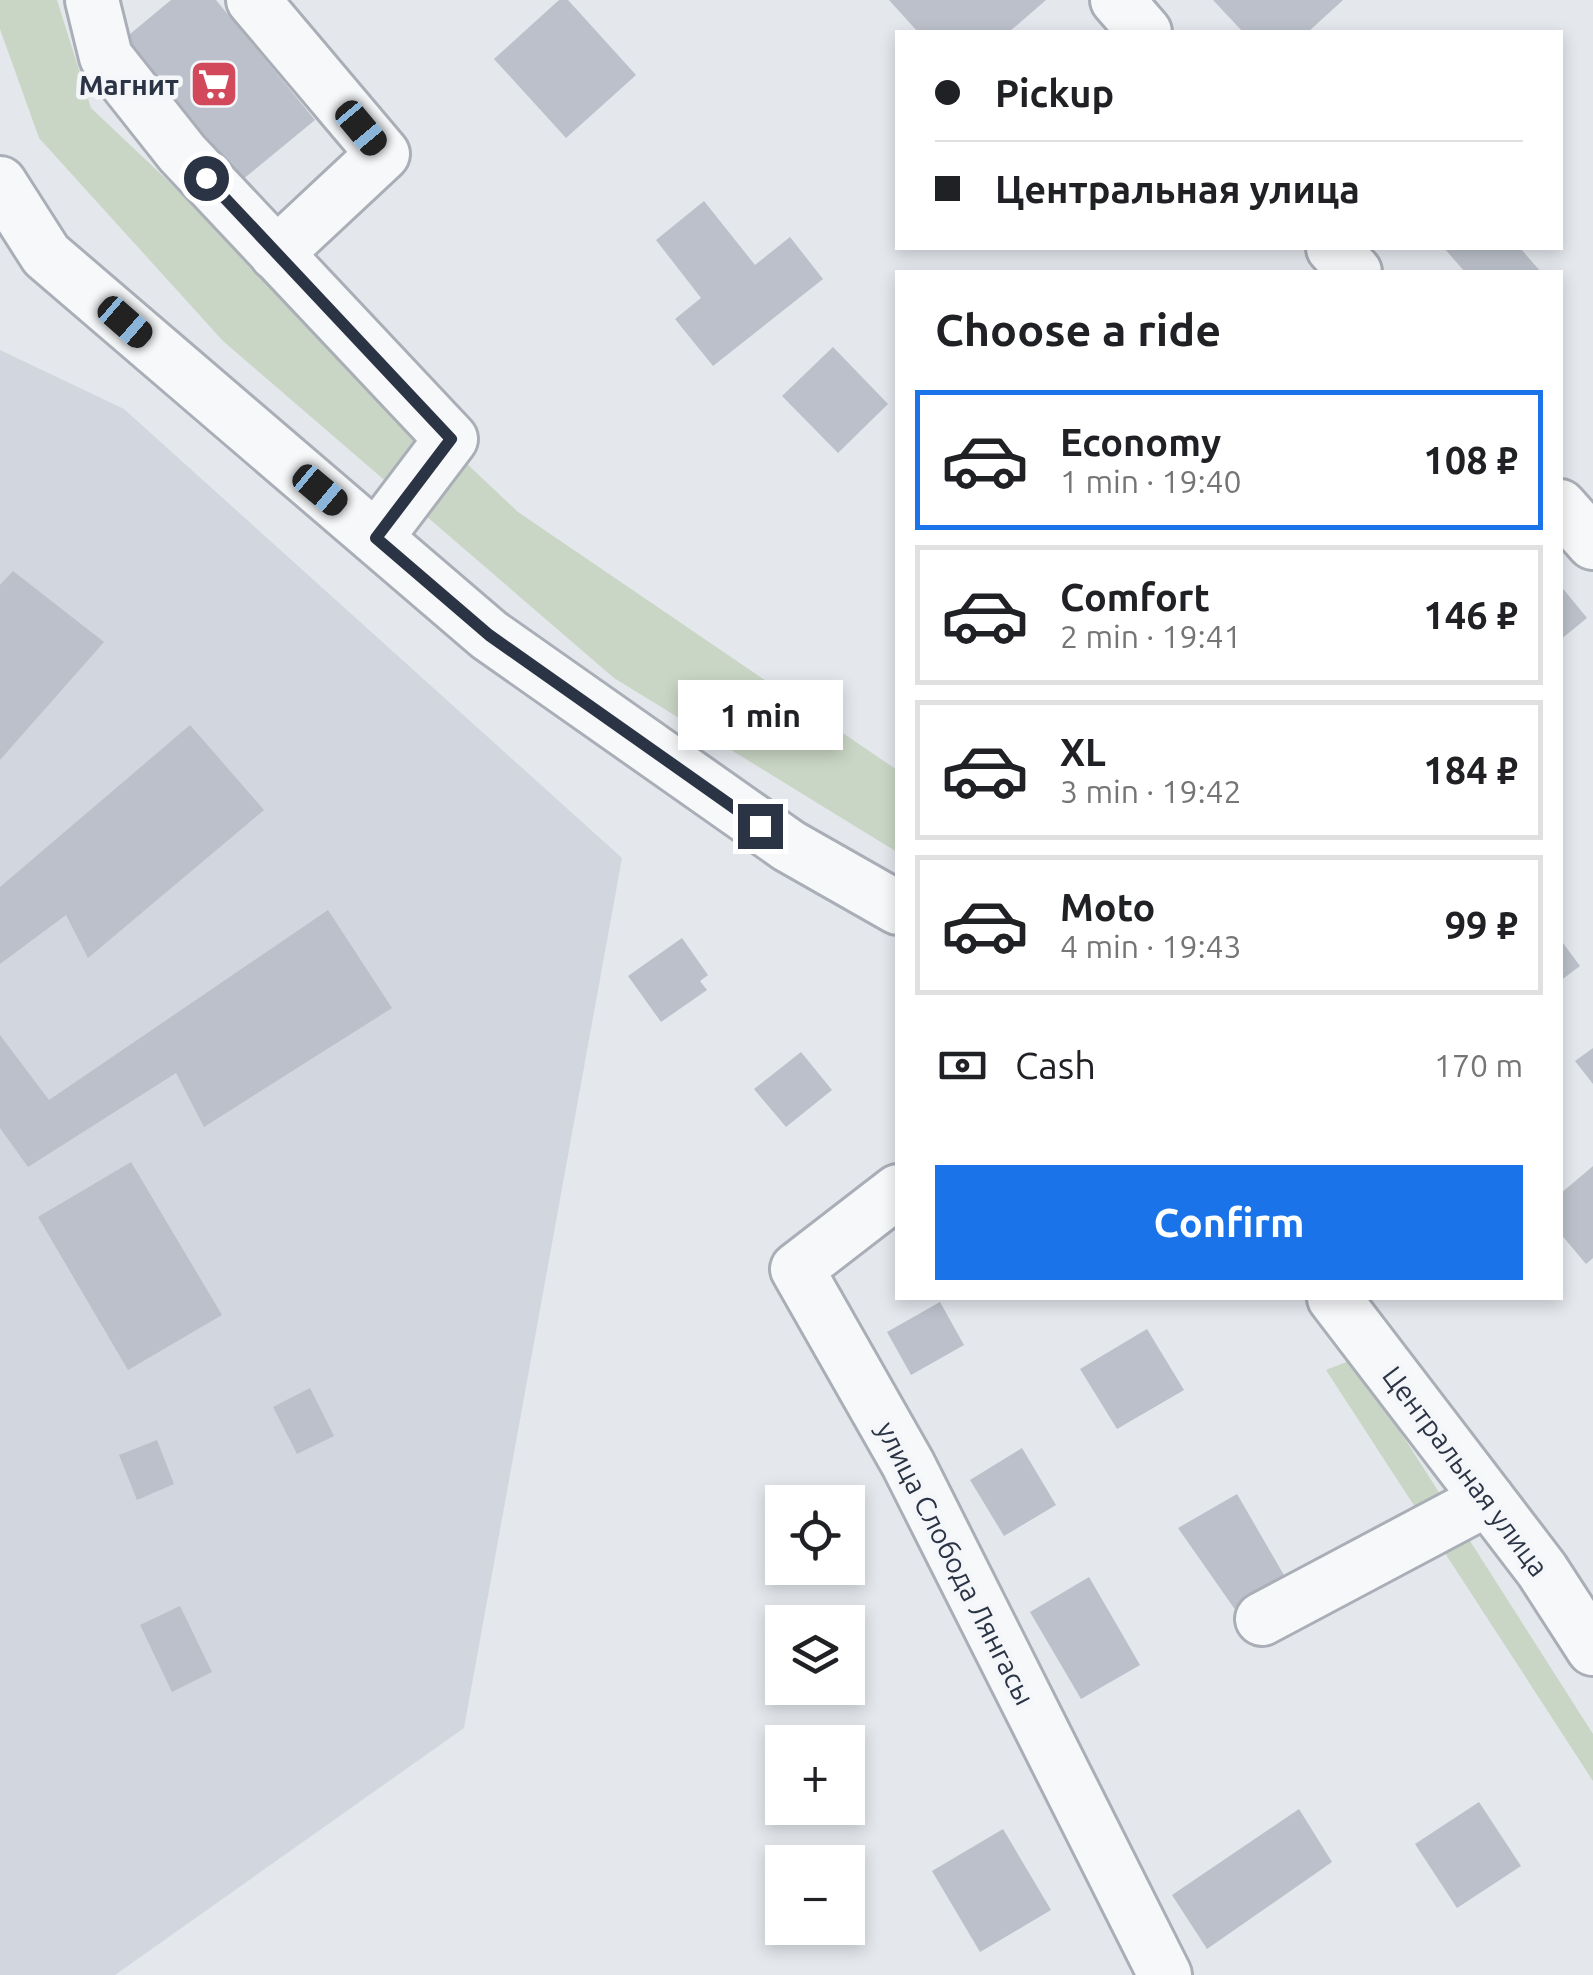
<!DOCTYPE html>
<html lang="en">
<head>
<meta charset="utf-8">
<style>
  :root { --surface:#fff; --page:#f6f6f6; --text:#202124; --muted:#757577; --line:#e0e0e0; --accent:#1a73e8 }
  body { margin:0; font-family:Ubuntu,sans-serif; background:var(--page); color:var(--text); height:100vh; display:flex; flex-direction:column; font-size:38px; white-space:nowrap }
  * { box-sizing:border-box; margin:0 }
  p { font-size:32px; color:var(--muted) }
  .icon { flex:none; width:55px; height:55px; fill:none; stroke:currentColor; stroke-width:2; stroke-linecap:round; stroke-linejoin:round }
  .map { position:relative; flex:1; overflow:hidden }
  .sheet { position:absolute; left:895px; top:270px; width:668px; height:1030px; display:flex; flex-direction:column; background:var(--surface); border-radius:0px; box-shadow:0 5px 15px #0003 }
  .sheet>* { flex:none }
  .hud { position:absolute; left:895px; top:30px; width:668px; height:220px; border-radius:0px; box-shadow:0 5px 15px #0003; display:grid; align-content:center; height:220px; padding:0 40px; background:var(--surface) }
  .buttons { position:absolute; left:765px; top:1485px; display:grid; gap:20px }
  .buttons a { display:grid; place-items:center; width:100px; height:100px; border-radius:0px; background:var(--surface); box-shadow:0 5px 15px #0003; font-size:50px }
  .end { position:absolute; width:45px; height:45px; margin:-22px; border:12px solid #2b3445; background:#fff; box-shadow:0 0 0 5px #fff }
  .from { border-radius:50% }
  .bubble { position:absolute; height:70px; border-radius:0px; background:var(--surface); box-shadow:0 5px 15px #0003; font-size:32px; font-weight:700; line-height:70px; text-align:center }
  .car { position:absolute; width:30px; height:60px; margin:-30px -15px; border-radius:12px; box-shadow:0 0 8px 2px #0007; background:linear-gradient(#222 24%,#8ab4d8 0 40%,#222 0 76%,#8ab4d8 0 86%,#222 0) }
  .hud b { display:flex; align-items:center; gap:35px; height:95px; font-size:38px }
  .hud b+b { border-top:2px solid var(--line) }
  .hud i { width:25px; height:25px; background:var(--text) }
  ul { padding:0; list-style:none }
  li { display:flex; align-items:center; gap:30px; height:140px; margin:0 20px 15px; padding:0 20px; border:5px solid var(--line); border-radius:0px }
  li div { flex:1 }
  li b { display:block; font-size:38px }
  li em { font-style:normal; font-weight:700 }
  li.active { border-color:var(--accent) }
  li>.icon { width:90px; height:90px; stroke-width:1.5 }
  h2 { padding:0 40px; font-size:45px; line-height:120px }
  .pay { display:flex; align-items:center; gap:25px; height:110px; padding:0 40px; font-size:38px }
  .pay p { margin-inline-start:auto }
  .cta { display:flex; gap:20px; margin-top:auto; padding:20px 40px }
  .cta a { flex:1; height:115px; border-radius:0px; background:var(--accent); color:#fff; font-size:40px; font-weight:700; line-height:115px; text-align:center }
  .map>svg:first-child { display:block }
  .built { fill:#d2d6de }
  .green { fill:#c9d6c5 }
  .building { fill:#bbc0ca }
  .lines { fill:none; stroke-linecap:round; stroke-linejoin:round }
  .minor-casing { stroke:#a9aeb7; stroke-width:58 }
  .minor { stroke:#f7f8fa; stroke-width:52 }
  .route { stroke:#2b3445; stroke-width:12 }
  .labels { text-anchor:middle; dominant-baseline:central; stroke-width:9; stroke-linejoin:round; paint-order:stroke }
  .poi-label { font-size:28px; font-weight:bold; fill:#2b3445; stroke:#f4f6f9; text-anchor:end }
  .street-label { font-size:28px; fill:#2b3445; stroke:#f4f6f9 }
</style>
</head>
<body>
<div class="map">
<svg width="1593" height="1975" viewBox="0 0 1593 1975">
  <rect width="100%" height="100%" fill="#e4e7ec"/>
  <path class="built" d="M0 350 124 409 622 858 464 1728 115 1975H0Z"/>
  <path class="green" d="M0 0H57L91 108 518 512 897 770V852L614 678 223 341 39 138 0 29Z
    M1354 1359 1593 1734V1781L1326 1370Z"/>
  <path class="building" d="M171 0H216L315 120 230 190 112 49Z
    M559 0H568L636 75 566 138 494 59Z
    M889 0H1046L1009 32H918Z
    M1213 0H1343L1308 32H1243Z
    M704 201 755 265 790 237 823 279 713 366 675 319 701 298 656 240Z
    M1444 248H1520L1541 272H1465Z
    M833 347 888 404 838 453 782 396Z
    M13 571 104 642 0 760V585Z
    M1560 585 1587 618 1560 640Z
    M190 725 264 810 88 958 66 915 0 964V887Z
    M328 910 392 1008 204 1127 176 1073 28 1167 0 1128V1035L49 1100Z
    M682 938 708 975 700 981 707 990 661 1022 628 976Z
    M1560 939 1580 966 1560 981Z
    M1593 1048V1084L1575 1061Z
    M801 1052 832 1090 786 1127 754 1089Z
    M131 1162 222 1315 128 1370 38 1217Z
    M1593 1166V1258L1586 1264 1560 1233V1194Z
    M940 1302 964 1345 911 1375 887 1332Z
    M1147 1329 1184 1390 1117 1429 1080 1369Z
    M310 1388 334 1436 297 1454 273 1407Z
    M157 1440 174 1484 137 1500 119 1455Z
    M1022 1448 1056 1505 1004 1536 970 1480Z
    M1237 1494 1288 1582 1236 1611 1178 1528Z
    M1089 1577 1140 1665 1081 1699 1030 1612Z
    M180 1606 212 1672 172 1692 140 1625Z
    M1479 1802 1521 1866 1457 1908 1415 1844Z
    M1299 1809 1332 1862 1207 1949 1172 1895Z
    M1003 1829 1051 1910 980 1952 932 1871Z"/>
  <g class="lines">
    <g class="minor-casing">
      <path id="minor" d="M92 0 106 57 182 153 451 439 376 538
        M253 0 383 154 276 254
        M1117 0 1145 32
        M0 183 46 255 489 635 789 846 898 908
        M1333 248 1355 272
        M1560 506 1593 543
        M898 1191 797 1269 908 1464 1165 1975
        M1334 1298 1542 1570 1593 1649
        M1262 1619 1488 1499"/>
    </g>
    <use href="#minor" class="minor"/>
  </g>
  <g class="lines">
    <path class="route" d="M206 178 451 439 376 538 489 635 760 826"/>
  </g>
  <defs>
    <g id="supermarket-square" transform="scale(2.5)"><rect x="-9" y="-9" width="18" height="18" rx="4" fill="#d1495b" stroke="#f4f6f9"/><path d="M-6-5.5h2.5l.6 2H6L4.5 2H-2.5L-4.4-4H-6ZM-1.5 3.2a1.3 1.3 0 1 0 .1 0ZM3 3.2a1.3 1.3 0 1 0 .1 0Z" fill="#fff"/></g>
  </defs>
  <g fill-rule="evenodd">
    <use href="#supermarket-square" x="214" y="84"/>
  </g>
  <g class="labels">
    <g class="poi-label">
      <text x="179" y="84">Магнит</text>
    </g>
    <g class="street-label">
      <text transform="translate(1466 1471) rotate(53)">Центральная улица</text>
      <text transform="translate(956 1563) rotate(63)">улица Слобода Лянгасы</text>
    </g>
  </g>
</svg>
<div class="buttons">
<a><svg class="icon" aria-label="locate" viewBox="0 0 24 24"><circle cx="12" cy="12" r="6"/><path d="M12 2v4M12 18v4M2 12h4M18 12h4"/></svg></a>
<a><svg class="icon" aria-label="layers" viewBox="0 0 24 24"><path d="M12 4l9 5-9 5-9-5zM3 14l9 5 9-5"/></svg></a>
<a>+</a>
<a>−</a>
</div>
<i class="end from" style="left:206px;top:178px"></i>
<i class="end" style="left:760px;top:826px"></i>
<div class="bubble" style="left:678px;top:680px;width:165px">1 min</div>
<i class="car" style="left:361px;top:128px;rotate:140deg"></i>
<i class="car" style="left:125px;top:322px;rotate:131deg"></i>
<i class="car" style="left:320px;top:490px;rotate:130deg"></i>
<div class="hud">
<b><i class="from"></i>Pickup</b>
<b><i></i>Центральная улица</b>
</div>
<section class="sheet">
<h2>Choose a ride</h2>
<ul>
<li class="active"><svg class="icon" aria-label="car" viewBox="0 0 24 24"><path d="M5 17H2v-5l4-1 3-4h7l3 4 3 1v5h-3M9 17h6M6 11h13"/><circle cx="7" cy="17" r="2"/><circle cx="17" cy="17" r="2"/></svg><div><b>Economy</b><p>1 min · 19:40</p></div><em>108 ₽</em></li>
<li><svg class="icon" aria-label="car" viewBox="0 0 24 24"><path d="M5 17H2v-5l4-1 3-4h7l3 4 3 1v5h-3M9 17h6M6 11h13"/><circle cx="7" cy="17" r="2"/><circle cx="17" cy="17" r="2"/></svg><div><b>Comfort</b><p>2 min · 19:41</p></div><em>146 ₽</em></li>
<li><svg class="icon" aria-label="car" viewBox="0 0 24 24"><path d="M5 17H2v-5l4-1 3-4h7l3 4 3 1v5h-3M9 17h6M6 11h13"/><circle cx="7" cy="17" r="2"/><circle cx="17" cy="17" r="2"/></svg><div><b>XL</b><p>3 min · 19:42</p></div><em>184 ₽</em></li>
<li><svg class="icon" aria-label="car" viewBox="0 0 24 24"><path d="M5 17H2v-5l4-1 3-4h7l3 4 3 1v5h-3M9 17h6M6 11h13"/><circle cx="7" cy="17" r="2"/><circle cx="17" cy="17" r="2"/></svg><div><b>Moto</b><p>4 min · 19:43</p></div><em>99 ₽</em></li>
</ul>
<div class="pay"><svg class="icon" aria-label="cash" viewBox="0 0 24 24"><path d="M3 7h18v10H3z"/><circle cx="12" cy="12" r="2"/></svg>Cash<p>170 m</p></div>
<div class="cta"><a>Confirm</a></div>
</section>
</div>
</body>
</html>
